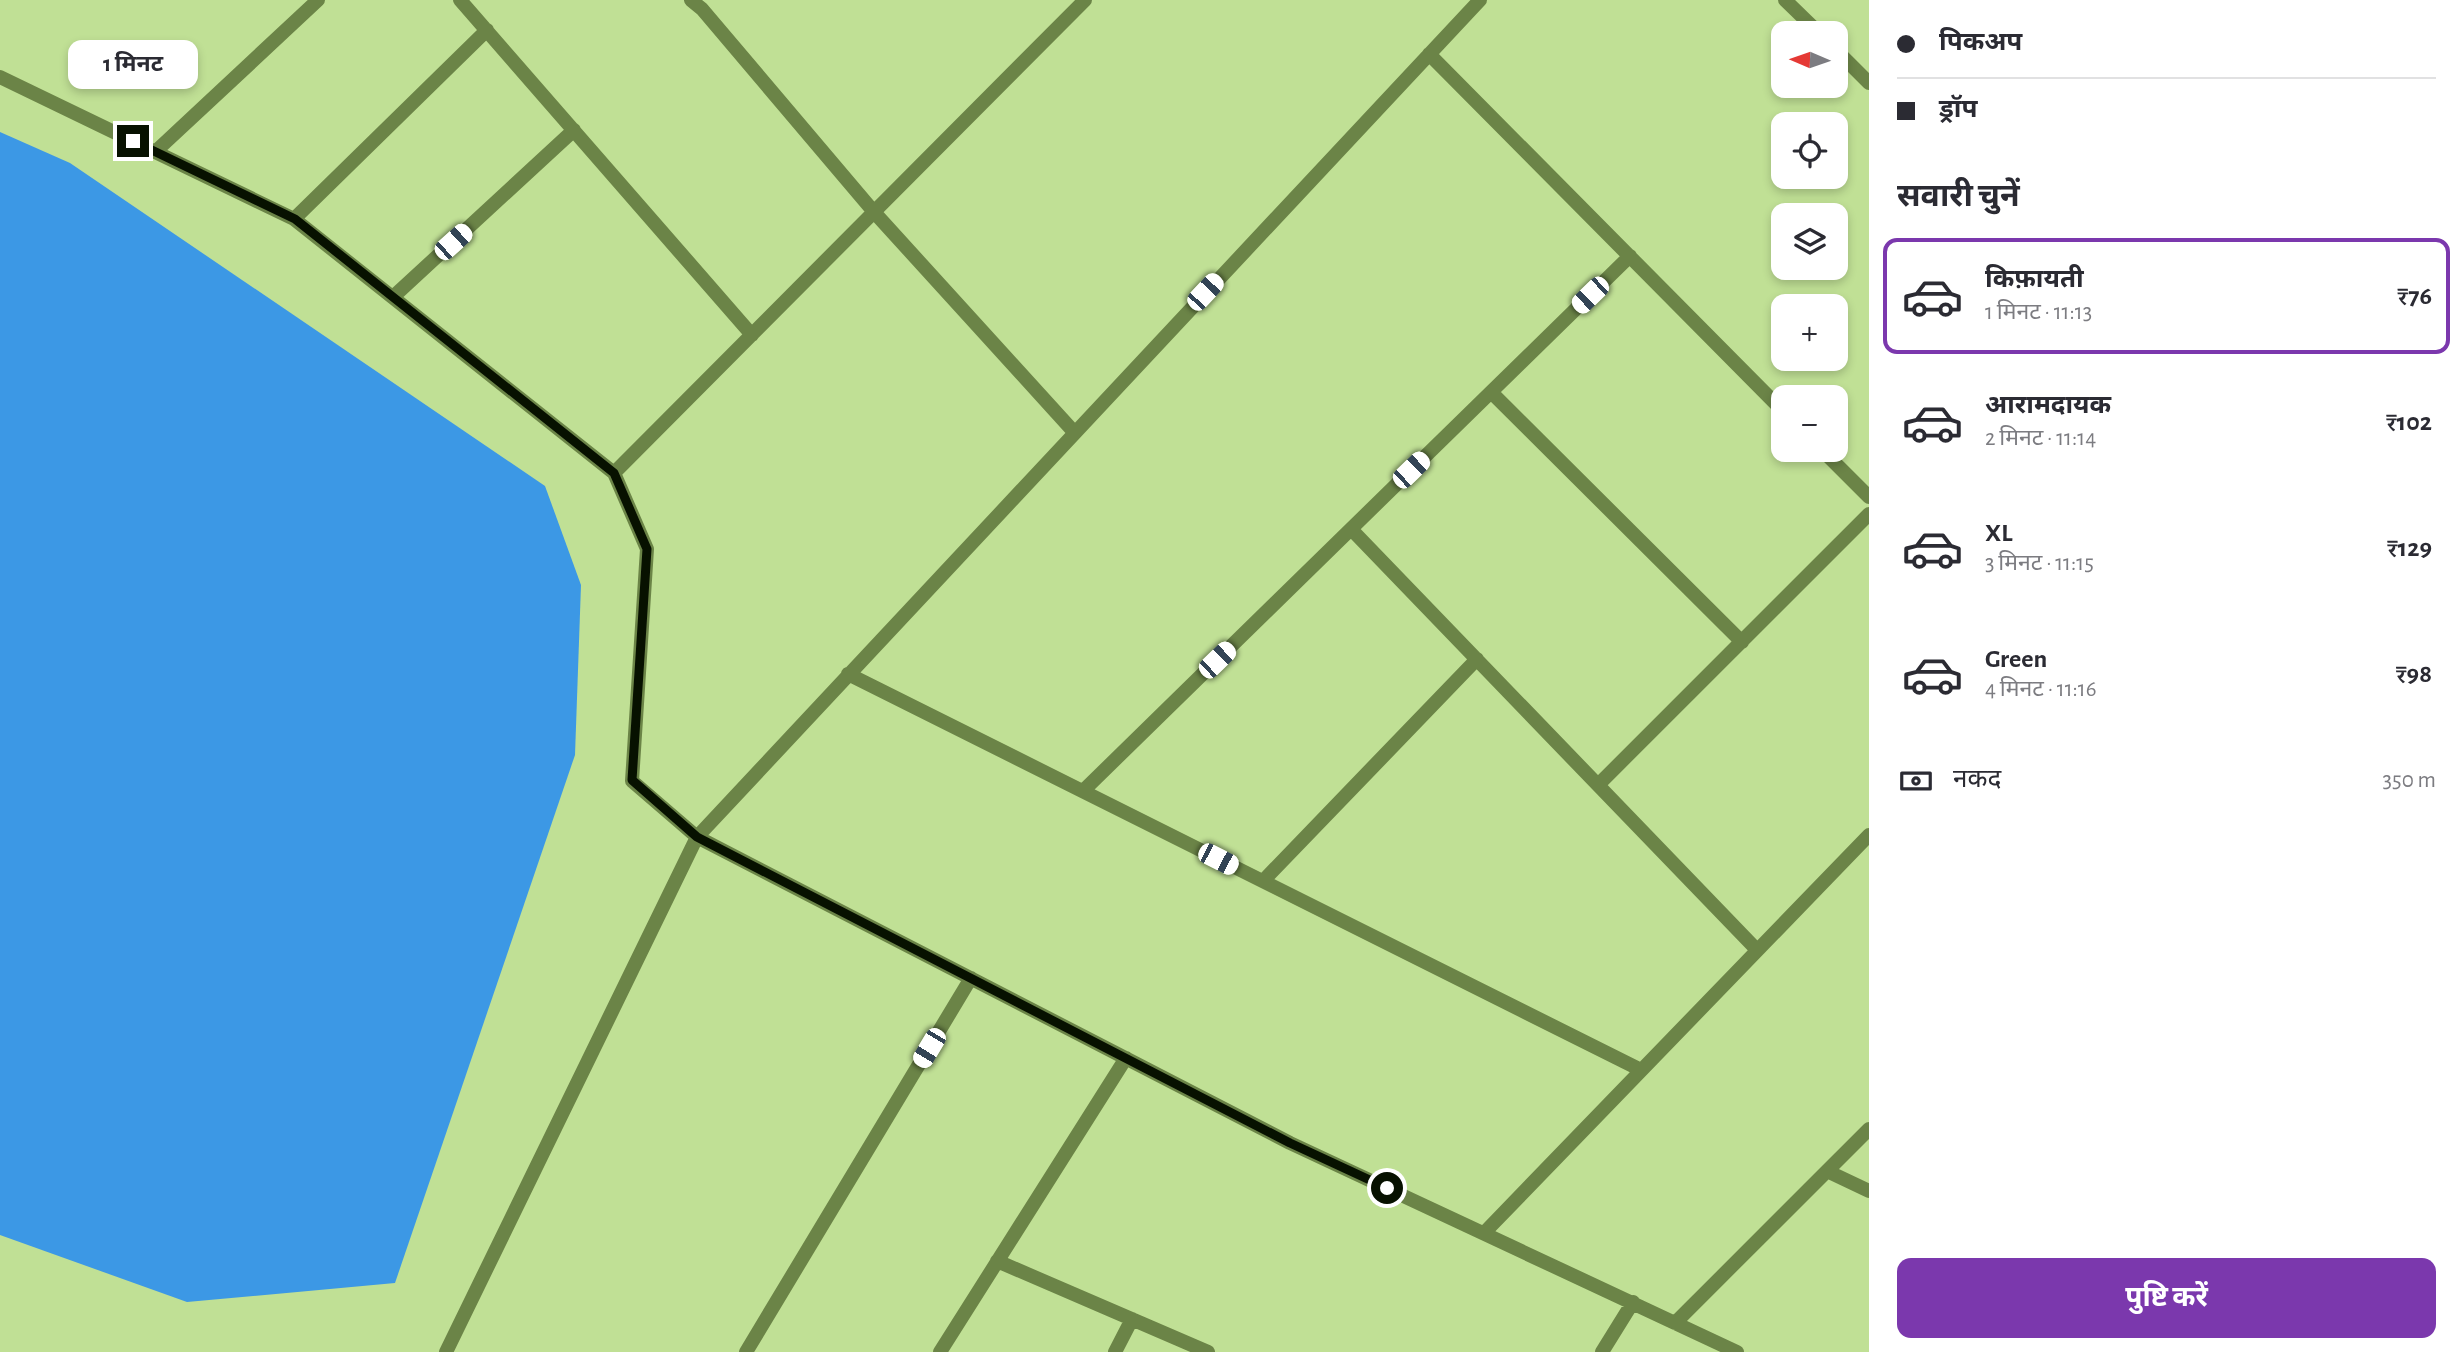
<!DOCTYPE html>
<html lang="hi">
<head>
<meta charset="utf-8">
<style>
  :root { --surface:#fff; --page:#f2f2f3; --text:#2b2b33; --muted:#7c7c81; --line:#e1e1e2; --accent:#7b38ad }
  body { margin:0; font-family:"Alegreya Sans","Noto Sans Devanagari",sans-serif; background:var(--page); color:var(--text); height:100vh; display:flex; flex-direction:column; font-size:26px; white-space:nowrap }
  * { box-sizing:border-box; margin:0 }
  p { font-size:23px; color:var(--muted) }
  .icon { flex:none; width:38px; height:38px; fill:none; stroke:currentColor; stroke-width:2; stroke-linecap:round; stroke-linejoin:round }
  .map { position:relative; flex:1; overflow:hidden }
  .panel { display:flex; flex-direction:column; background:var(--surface); width:595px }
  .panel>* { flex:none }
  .hud { display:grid; align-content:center; height:154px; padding:0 28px; background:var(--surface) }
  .needle { width:46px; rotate:272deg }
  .fabs { position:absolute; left:1771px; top:21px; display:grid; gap:14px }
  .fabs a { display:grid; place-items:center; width:77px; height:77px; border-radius:14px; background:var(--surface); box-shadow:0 4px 10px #0003; font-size:35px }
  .end { position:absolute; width:32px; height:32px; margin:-16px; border:9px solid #071100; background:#fff; box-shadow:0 0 0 4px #fff }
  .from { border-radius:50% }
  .bubble { position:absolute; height:49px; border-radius:14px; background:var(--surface); box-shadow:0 4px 10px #0003; font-size:23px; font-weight:700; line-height:49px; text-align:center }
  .car { position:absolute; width:21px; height:42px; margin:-21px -10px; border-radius:9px; box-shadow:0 0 5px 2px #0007; background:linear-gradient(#fff 24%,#345 0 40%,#fff 0 76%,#345 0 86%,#fff 0) }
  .hud b { display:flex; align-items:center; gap:24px; height:66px; font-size:26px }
  .hud b+b { border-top:2px solid var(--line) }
  .hud i { width:18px; height:18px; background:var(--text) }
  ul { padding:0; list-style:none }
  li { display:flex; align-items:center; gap:21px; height:116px; margin:0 14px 10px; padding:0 14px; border:4px solid transparent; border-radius:14px }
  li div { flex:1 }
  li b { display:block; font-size:26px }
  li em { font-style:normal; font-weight:700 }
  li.on { border-color:var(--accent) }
  li>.icon { width:63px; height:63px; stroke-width:1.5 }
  h2 { padding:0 28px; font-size:32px; line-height:84px }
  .pay { display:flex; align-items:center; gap:18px; height:77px; padding:0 28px; font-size:26px }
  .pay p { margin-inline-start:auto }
  .cta { display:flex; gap:14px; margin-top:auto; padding:14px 28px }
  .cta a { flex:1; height:80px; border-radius:14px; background:var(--accent); color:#fff; font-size:28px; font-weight:700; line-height:80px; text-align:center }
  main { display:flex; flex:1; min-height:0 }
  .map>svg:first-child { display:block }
  .water { fill:#3c98e5 }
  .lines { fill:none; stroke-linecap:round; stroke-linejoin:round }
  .minor { stroke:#6b8447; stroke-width:14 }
  .tertiary { stroke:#6b8447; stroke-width:14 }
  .route { stroke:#071100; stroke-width:9 }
</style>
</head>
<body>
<main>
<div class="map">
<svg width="1869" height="1352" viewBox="0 0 1869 1352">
  <rect width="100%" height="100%" fill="#c0e095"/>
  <path class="water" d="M0 132 70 163 545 486 581 585 575 755 395 1283 187 1302 0 1235Z"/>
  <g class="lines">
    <path class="minor" d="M460 0 752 335
      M691 0 702 9 874 212 1074 432
      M1429 54 1783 411
      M0 77 294 219 614 473 647 549 632 781 697 837 1290 1143 1737 1352
      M155 152 318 0
      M294 219 487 30
      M393 297 574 130
      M1491 392 1742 642
      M1822 450 1869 497
      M614 473 1085 0
      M1351 529 1757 950
      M848 674 1641 1070
      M1598 785 1869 514
      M1083 791 1630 256
      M1263 881 1477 659
      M1829 1172 1869 1191
      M1484 1233 1869 835
      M997 1261 1208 1352
      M1675 1323 1869 1129
      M446 1352 697 837 1480 0
      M746 1352 971 978
      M940 1352 1126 1058
      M1115 1352 1132 1319
      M1602 1352 1633 1302"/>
    <path class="tertiary" d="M1785 0 1819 33
      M1836 50 1869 83"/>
  </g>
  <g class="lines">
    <path class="route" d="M133 141 295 219 614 473 647 549 632 780 697 837 1290 1143 1387 1188"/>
  </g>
</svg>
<div class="fabs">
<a><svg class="needle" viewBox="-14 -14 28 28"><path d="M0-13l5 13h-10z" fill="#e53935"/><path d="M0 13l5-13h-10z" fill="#7c7c81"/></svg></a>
<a><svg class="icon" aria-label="locate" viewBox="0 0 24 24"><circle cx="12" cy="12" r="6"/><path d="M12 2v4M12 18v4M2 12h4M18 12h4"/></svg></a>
<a><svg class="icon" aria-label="layers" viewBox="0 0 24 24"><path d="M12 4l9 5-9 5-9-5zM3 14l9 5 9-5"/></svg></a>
<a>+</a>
<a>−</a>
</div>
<i class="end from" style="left:1387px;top:1188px"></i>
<i class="end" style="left:133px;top:141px"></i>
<div class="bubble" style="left:68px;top:40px;width:130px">1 मिनट</div>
<i class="car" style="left:453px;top:242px;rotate:48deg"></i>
<i class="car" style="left:1205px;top:292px;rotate:43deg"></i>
<i class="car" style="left:1590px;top:295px;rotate:226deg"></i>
<i class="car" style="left:1411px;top:470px;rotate:46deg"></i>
<i class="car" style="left:1217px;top:660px;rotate:46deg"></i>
<i class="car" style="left:1218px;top:859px;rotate:117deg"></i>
<i class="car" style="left:929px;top:1048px;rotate:211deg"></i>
</div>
<section class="panel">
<div class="hud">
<b><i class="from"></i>पिकअप</b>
<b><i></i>ड्रॉप</b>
</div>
<h2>सवारी चुनें</h2>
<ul>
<li class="on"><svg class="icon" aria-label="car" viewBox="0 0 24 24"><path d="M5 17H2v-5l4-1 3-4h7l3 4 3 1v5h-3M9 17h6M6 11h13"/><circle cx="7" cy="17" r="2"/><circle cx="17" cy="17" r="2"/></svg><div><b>किफ़ायती</b><p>1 मिनट · 11:13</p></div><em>₹76</em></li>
<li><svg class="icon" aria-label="car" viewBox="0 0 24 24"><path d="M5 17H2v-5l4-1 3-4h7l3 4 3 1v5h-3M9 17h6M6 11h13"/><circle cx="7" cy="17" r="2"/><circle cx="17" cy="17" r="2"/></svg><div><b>आरामदायक</b><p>2 मिनट · 11:14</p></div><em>₹102</em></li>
<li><svg class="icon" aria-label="car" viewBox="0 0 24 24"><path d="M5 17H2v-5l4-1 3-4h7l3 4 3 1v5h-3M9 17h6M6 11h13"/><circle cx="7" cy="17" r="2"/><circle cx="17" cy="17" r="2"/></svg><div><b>XL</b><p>3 मिनट · 11:15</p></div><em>₹129</em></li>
<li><svg class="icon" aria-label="car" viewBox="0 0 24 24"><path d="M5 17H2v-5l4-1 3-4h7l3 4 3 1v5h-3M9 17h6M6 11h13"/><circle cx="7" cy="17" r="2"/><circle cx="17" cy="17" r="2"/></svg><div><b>Green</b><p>4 मिनट · 11:16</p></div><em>₹98</em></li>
</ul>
<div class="pay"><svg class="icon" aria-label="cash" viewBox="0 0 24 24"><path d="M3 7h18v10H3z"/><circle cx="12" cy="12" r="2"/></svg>नकद<p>350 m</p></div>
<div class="cta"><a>पुष्टि करें</a></div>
</section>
</main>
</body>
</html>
